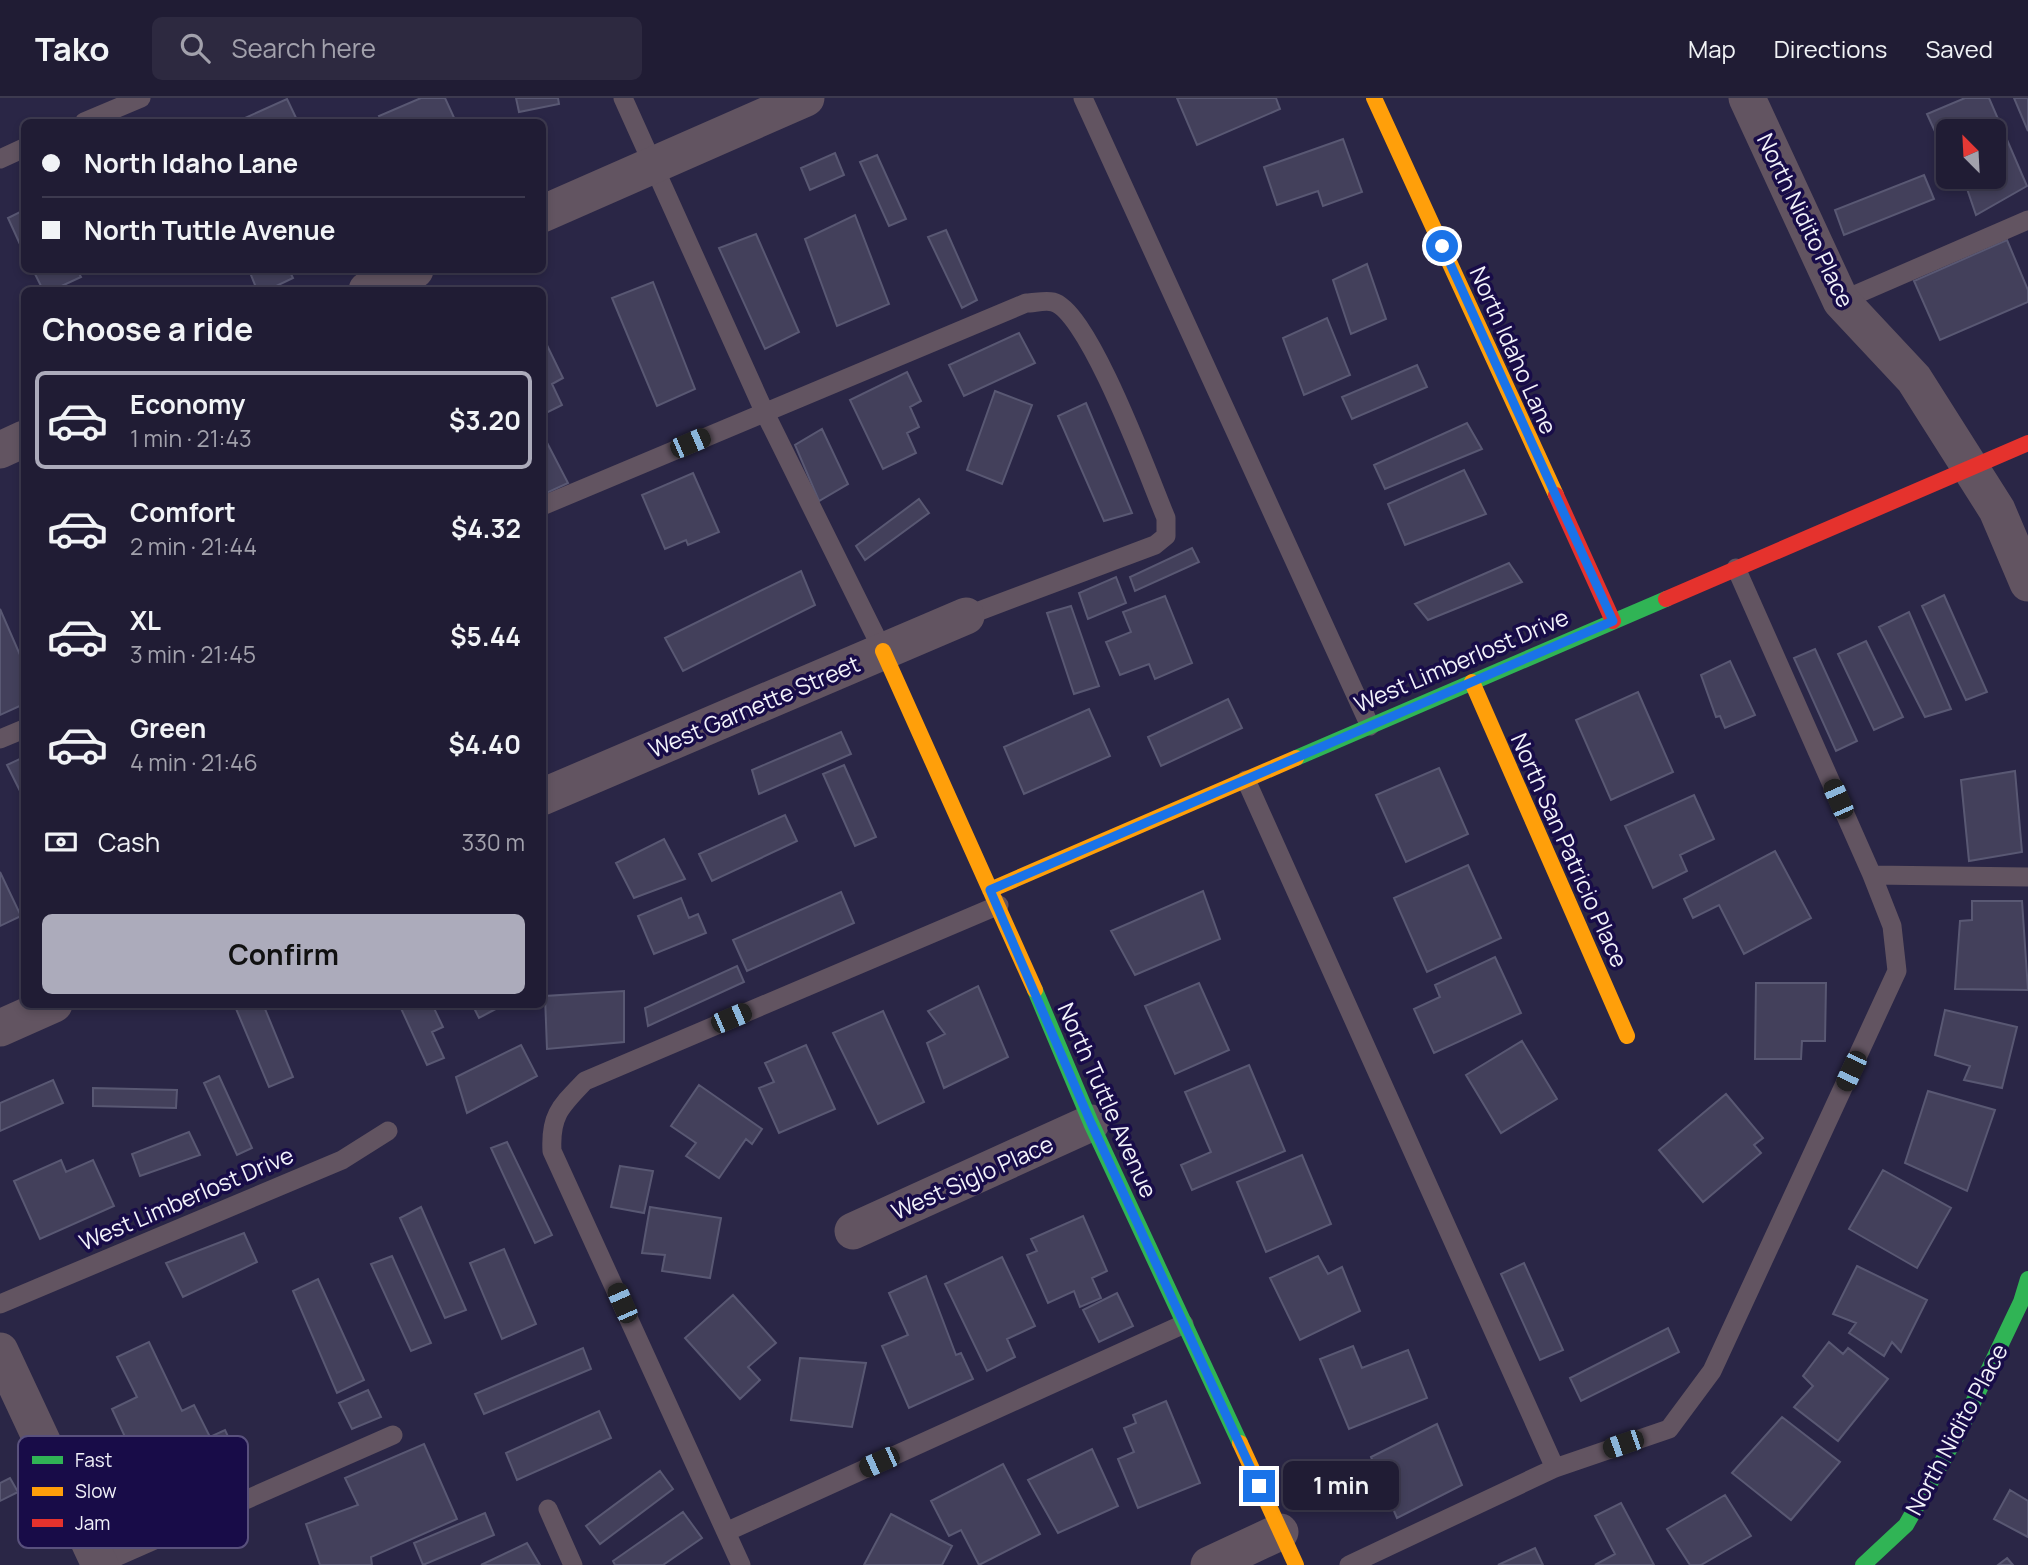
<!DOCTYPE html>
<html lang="en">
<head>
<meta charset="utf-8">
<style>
  :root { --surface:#201c34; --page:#2d2940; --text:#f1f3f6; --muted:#a2a1ac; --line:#3d3a4f; --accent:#acabbb }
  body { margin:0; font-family:Manrope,sans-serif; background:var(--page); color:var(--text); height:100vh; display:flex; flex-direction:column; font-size:26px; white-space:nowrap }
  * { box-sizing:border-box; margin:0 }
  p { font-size:23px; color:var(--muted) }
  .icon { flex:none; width:38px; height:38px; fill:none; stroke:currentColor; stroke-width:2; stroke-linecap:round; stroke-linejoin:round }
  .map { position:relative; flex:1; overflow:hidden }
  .side { position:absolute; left:21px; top:189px; width:525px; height:721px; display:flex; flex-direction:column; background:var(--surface); border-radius:10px; box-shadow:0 4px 10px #0003,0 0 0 2px var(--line) }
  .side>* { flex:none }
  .guide { position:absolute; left:21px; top:21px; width:525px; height:154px; border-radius:10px; box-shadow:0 4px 10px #0003,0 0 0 2px var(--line); display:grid; align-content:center; height:154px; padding:0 21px; background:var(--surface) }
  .needle { width:46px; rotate:336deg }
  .buttons { position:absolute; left:1936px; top:21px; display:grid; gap:14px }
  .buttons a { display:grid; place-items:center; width:70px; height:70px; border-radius:10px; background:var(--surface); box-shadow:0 4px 10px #0003,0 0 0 2px var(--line); font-size:35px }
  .end { position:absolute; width:32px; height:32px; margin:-16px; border:9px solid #1a73e8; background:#fff; box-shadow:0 0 0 4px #fff }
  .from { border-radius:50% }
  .bubble { position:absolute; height:49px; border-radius:10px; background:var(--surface); box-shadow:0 4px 10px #0003,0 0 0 2px var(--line); font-size:23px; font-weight:700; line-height:49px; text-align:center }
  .car { position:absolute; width:21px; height:42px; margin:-21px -10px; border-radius:9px; box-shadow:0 0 5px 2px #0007; background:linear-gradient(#222 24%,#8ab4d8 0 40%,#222 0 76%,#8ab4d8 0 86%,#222 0) }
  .guide b { display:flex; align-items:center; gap:24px; height:66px; font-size:26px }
  .guide b+b { border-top:2px solid var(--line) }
  .guide i { width:18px; height:18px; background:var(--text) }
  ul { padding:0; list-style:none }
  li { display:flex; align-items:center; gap:21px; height:98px; margin:0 14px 10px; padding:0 7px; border:4px solid transparent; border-radius:10px }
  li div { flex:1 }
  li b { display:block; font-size:26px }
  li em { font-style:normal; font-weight:700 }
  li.active { border-color:var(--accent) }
  li>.icon { width:63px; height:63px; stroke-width:1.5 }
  h2 { padding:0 21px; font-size:32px; line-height:84px }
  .pay { display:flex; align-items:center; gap:18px; height:77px; padding:0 21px; font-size:26px }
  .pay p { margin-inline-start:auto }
  .primary-button { display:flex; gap:14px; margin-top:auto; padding:14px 21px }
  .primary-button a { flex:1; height:80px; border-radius:10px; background:var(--accent); color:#111; font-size:28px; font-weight:700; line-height:80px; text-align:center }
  header { display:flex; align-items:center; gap:42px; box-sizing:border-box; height:98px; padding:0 35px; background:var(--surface); border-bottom:2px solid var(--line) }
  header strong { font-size:33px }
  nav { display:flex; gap:38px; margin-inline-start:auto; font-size:24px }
  .search { width:490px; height:63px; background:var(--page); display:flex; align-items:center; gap:18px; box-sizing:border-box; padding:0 24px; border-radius:10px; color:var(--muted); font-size:26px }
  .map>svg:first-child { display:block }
  .building { fill:#43405b; stroke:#595873; stroke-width:2 }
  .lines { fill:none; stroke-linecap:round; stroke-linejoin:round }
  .lane { stroke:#625461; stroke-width:19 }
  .street { stroke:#625461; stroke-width:37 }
  .fast { stroke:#30b455; stroke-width:16 }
  .slow { stroke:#ff9f0a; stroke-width:16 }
  .jam { stroke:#e5322d; stroke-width:16 }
  .route { stroke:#1a73e8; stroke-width:9 }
  .labels { text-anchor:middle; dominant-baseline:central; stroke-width:7; stroke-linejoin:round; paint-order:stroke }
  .street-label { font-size:23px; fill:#f2f2fa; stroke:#180c48 }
  .key { fill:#180c48; stroke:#59517d; stroke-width:2 }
  .key-label { font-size:19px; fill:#f2f2fa }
</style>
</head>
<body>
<header>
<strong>Tako</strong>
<div class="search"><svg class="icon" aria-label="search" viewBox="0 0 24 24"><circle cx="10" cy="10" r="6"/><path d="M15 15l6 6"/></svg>Search here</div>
<nav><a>Map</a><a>Directions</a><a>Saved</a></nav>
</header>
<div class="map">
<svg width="2028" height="1467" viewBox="0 0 2028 1467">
  <rect width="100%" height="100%" fill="#2a2646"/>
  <path class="building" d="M421 0H445L456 24H382L379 18Z
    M516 0H558L559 6 519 14Z
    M1177 0H1276L1280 11 1197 47Z
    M1965 0H1989L2027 88 1976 117 1963 79H1993V33H1948V49L1943 51 1927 16Z
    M2014 0H2028V33Z
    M287 1 298 24H247L245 20Z
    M1343 41 1362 94 1323 108 1318 93 1277 107 1264 69Z
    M835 55 844 77 810 92 801 70Z
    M877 57 906 121 889 128 860 64Z
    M1924 77 1934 101 1844 137 1835 112Z
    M24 112V155L8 120Z
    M855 117 889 206 837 228 805 141Z
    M946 132 977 202 962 210 928 139Z
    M756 136 799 234 765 251 719 150Z
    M2007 142 2028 192V204L1940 242 1914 183Z
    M1367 166 1386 221 1351 236 1333 182Z
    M33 172H77L81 179 53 192H43Z
    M249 172H289L293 180 268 192H257Z
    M653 184 695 291 657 308 612 200Z
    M1327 220 1350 277 1304 297 1283 240Z
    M1019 235 1035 265 964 298 949 267Z
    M542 237 563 280 552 286 562 307 542 317Z
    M1417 267 1427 289 1352 321 1342 299Z
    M907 274 921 303 910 309 919 329 907 335 916 355 883 371 850 302Z
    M995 293 1032 307 1002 386 967 372Z
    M1086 305 1132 415 1104 423 1058 318Z
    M1467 325 1482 351 1385 391 1374 367Z
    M822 331 848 386 819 403 795 347Z
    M542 335 568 385 542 397Z
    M1464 372 1486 416 1405 447 1388 406Z
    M693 375 719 434 688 447 686 442 665 451 642 397Z
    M919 401 929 415 865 462 856 448Z
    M1192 450 1199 464 1135 493 1130 479Z
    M1509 465 1522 484 1428 522 1415 506Z
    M801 473 815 507 683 573 665 540Z
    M1116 479 1126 505 1088 521 1079 495Z
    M1944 497 1987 594 1966 602 1922 508Z
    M1165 498 1192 565 1155 581 1149 566 1120 577 1106 544 1131 534 1123 514Z
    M1071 508 1099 588 1074 596 1047 515Z
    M0 511 24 566V606L0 617Z
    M1909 514 1951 611 1925 619 1879 529Z
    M1866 543 1903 619 1874 632 1838 556Z
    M1815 551 1857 643 1836 653 1794 560Z
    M1730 563 1755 617 1725 630 1720 618 1716 619 1701 577Z
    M1638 594 1673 674 1611 702 1576 622Z
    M1228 601 1242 630 1161 668 1148 639Z
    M1089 611 1110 658 1024 696 1004 649Z
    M841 634 851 656 759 696 752 672Z
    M24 659V701L7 667Z
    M844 667 876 739 855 748 823 676Z
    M1439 670 1468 736 1406 764 1376 697Z
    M2015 673 2022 754 1969 763 1961 682Z
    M1694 697 1714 741 1680 757 1687 773 1653 790 1625 728Z
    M785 717 797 743 712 783 699 756Z
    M664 741 685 781 634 800 616 765Z
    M1775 753 1811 820 1744 856 1719 807 1693 820 1684 801Z
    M1468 767 1501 840 1427 874 1394 800Z
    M0 774 21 818 0 828Z
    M1203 793 1220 841 1135 877 1111 833Z
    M841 794 854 825 747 873 733 842Z
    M681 800 689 820 698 816 706 835 654 856 638 818Z
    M1972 803H2022L2028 892 1955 891 1960 823 1972 822Z
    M1495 859 1521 915 1434 955 1414 911 1440 899 1435 887Z
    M737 868 744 884 648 928 645 910Z
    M1199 885 1229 952 1175 976 1145 908Z
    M1756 885H1826L1825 943H1802L1801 961H1755Z
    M978 888 1008 959 944 990 927 945 945 936 928 913Z
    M624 893V944L547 951 545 898Z
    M234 906H263L293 979 269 989Z
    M399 906H432L443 929 432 934 444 960 427 967Z
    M472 906H505L479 920Z
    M1945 912 2017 929 2002 990 1964 982 1970 968 1935 957Z
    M883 913 924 1004 878 1026 833 935Z
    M1522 943 1557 1001 1501 1035 1466 977Z
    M521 947 537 978 467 1015 456 979Z
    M806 947 835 1011 779 1035 759 990 774 984 765 965Z
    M1249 967 1285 1053 1192 1092 1181 1067 1211 1054 1185 994Z
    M219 978 252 1050 237 1057 204 985Z
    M53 982 63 1005 0 1033V1005Z
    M699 987 762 1031 752 1046 746 1041 719 1080 686 1058 696 1045 671 1028Z
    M93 990 177 992 176 1010 93 1008Z
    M1928 993 1995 1012 1967 1093 1905 1065Z
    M1726 996 1763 1040 1754 1047 1761 1055 1703 1104 1659 1052Z
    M189 1034 200 1057 140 1078 132 1056Z
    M507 1044 552 1137 535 1145 491 1050Z
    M1302 1057 1331 1126 1266 1154 1237 1084Z
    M61 1062 66 1074 93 1062 114 1108 40 1141 14 1083Z
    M620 1068 653 1073 644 1115 611 1109Z
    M1883 1072 1951 1110 1917 1170 1849 1131Z
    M421 1109 466 1212 445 1220 400 1120Z
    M650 1109 721 1120 710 1180 662 1173 665 1157 642 1155Z
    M1083 1118 1107 1173 1092 1180 1101 1200 1080 1209 1074 1193 1048 1205 1027 1157 1037 1153 1031 1141Z
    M244 1135 257 1164 183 1199 166 1165Z
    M504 1151 536 1226 502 1241 470 1165Z
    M392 1158 431 1245 411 1253 371 1166Z
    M1318 1158 1328 1176 1342 1169 1360 1213 1300 1242 1270 1180Z
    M1002 1159 1035 1228 1007 1241 1015 1259 987 1273 945 1186Z
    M1524 1165 1563 1252 1540 1262 1501 1176Z
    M1857 1168 1927 1202 1901 1254 1892 1244 1884 1258 1849 1235 1856 1225 1833 1216Z
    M926 1178 956 1257 961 1255 973 1281 909 1310 882 1248 908 1237 889 1195Z
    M318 1181 364 1282 337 1295 293 1193Z
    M1117 1195 1133 1228 1099 1244 1083 1212Z
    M733 1197 776 1245 748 1269 760 1282 740 1301 685 1240Z
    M1668 1230 1679 1254 1581 1303 1570 1280Z
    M149 1244 182 1313 194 1307 210 1339 225 1332 240 1364 186 1390 176 1369 146 1384 112 1311 137 1299 117 1259Z
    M1829 1244 1843 1256 1848 1250 1888 1281 1838 1343 1794 1309 1813 1288 1803 1278Z
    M1353 1248 1362 1270 1408 1252 1427 1300 1349 1331 1320 1261Z
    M583 1250 591 1271 484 1316 475 1296Z
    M800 1260 866 1265 852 1329 791 1322Z
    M368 1292 381 1319 352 1331 339 1305Z
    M1166 1303 1200 1385 1138 1410 1118 1361 1134 1354 1124 1330 1136 1325 1133 1317Z
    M599 1313 611 1340 517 1382 506 1355Z
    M1782 1319 1840 1364 1791 1422 1732 1375Z
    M1437 1326 1462 1387 1397 1420 1371 1359Z
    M424 1346 457 1421 371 1459 372 1467H320L306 1426 358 1407 345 1380Z
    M1092 1351 1118 1408 1058 1435 1028 1382Z
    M1003 1366 1040 1436 979 1467 961 1432 949 1438 931 1403Z
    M660 1373 673 1391 600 1446 586 1428Z
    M10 1380 18 1394 0 1403V1385Z
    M2010 1392 2028 1403V1439L1994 1421Z
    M1725 1397 1751 1438 1701 1467H1690L1667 1431Z
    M1621 1405 1654 1467H1595L1615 1456 1595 1418Z
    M683 1414 702 1440 663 1467H615L613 1463Z
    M485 1415 494 1437 423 1467 414 1445Z
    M891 1416 952 1448 942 1467H864Z
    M527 1445 540 1467H481Z
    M1535 1450 1543 1467H1498Z
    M2007 1460 2013 1467H1998Z"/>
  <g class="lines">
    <path class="lane" d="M623 0 764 313 883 553
      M1083 0 1370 628
      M84 24 141 0
      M0 61 24 50
      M1841 203 2028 122
      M542 408 1026 205C1034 205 1045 202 1053 204 1089 213 1150 382 1166 420V438L1155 447 966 518
      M0 641 24 631
      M1246 682 1555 1370
      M1872 777 2028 779
      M0 1206 342 1062 388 1033
      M548 1411 573 1467
      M726 1434 1184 1226
      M100 1466 393 1337
      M741 1467 552 1053C550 1017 561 1008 585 983L999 807
      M1349 1467 1555 1370 1669 1331 1712 1273 1897 873 1892 828 1872 777 1736 470"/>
    <path class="street" d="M1747 0 1841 203 1914 281 1997 412 2028 485
      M542 116 806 0
      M367 192 415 172
      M0 352 24 341
      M542 699 966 518
      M0 930 54 906
      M853 1133 1091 1025
      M0 1253 100 1467
      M1209 1467 1280 1434"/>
    <path class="fast" d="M1296 660 1666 501
      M1035 892 1091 1025 1240 1345
      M1863 1467 1906 1427 1959 1334 2021 1204 2028 1181"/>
    <path class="slow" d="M1374 0 1556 397
      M883 553 1035 892
      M1472 584 1627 938
      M990 792 1296 660
      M1240 1345 1296 1467"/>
    <path class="jam" d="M1556 397 1613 523
      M1666 501 2028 345"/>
  </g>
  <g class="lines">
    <path class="route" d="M1259 1388 1091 1025 990 792 1613 523 1442 148"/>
  </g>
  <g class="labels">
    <g class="street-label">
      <text transform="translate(1806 122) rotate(64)">North Nidito Place</text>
      <text transform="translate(1514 252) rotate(66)">North Idaho Lane</text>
      <text transform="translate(1461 562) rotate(-23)">West Limberlost Drive</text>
      <text transform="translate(754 608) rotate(-23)">West Garnette Street</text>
      <text transform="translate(1570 752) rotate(66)">North San Patricio Place</text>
      <text transform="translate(1108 1002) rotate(66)">North Tuttle Avenue</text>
      <text transform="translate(972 1079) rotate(-24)">West Siglo Place</text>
      <text transform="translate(186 1100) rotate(-23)">West Limberlost Drive</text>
      <text transform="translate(1956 1331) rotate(-62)">North Nidito Place</text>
    </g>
  </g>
  <rect x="18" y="1338" width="230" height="112" rx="10" class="key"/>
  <rect x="32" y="1358" width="31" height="8" fill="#30b455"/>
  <rect x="32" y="1389" width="31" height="9" fill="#ff9f0a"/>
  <rect x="32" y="1421" width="31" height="8" fill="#e5322d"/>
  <g class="key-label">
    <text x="75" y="1369">Fast</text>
    <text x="75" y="1400">Slow</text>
    <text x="75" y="1432">Jam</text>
  </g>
</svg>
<div class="buttons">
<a><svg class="needle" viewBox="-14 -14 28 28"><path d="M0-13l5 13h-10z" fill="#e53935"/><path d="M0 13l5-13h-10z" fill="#a2a1ac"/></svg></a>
</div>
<i class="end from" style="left:1442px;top:148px"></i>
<i class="end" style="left:1259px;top:1388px"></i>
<div class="bubble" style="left:1283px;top:1363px;width:116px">1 min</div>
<i class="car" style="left:690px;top:345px;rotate:67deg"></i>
<i class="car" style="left:1838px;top:701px;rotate:336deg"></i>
<i class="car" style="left:731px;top:920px;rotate:67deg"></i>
<i class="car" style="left:1851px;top:973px;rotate:205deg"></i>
<i class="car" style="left:622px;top:1205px;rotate:336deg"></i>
<i class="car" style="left:1623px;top:1346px;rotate:251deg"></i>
<i class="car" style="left:879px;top:1364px;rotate:246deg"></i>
<div class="guide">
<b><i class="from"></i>North Idaho Lane</b>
<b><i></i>North Tuttle Avenue</b>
</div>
<section class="side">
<h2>Choose a ride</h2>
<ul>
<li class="active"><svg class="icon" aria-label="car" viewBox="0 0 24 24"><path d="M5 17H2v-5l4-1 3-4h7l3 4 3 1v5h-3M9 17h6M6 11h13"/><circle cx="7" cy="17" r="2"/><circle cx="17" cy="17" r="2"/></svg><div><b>Economy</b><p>1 min · 21:43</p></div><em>$3.20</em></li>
<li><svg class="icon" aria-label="car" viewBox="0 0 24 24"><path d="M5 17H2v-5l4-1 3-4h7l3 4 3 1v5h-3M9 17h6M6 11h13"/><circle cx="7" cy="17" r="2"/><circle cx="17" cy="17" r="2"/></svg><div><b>Comfort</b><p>2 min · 21:44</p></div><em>$4.32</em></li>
<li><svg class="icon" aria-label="car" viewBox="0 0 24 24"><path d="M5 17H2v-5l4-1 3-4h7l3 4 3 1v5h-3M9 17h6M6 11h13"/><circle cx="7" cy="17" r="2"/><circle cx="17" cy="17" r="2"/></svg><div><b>XL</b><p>3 min · 21:45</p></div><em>$5.44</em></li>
<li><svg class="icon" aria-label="car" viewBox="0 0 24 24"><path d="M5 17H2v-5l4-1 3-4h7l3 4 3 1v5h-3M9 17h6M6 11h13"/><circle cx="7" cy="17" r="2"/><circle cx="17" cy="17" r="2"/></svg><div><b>Green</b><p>4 min · 21:46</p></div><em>$4.40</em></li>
</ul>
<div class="pay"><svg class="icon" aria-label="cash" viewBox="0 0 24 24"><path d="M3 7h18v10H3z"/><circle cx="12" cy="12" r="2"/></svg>Cash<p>330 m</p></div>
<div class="primary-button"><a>Confirm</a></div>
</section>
</div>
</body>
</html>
